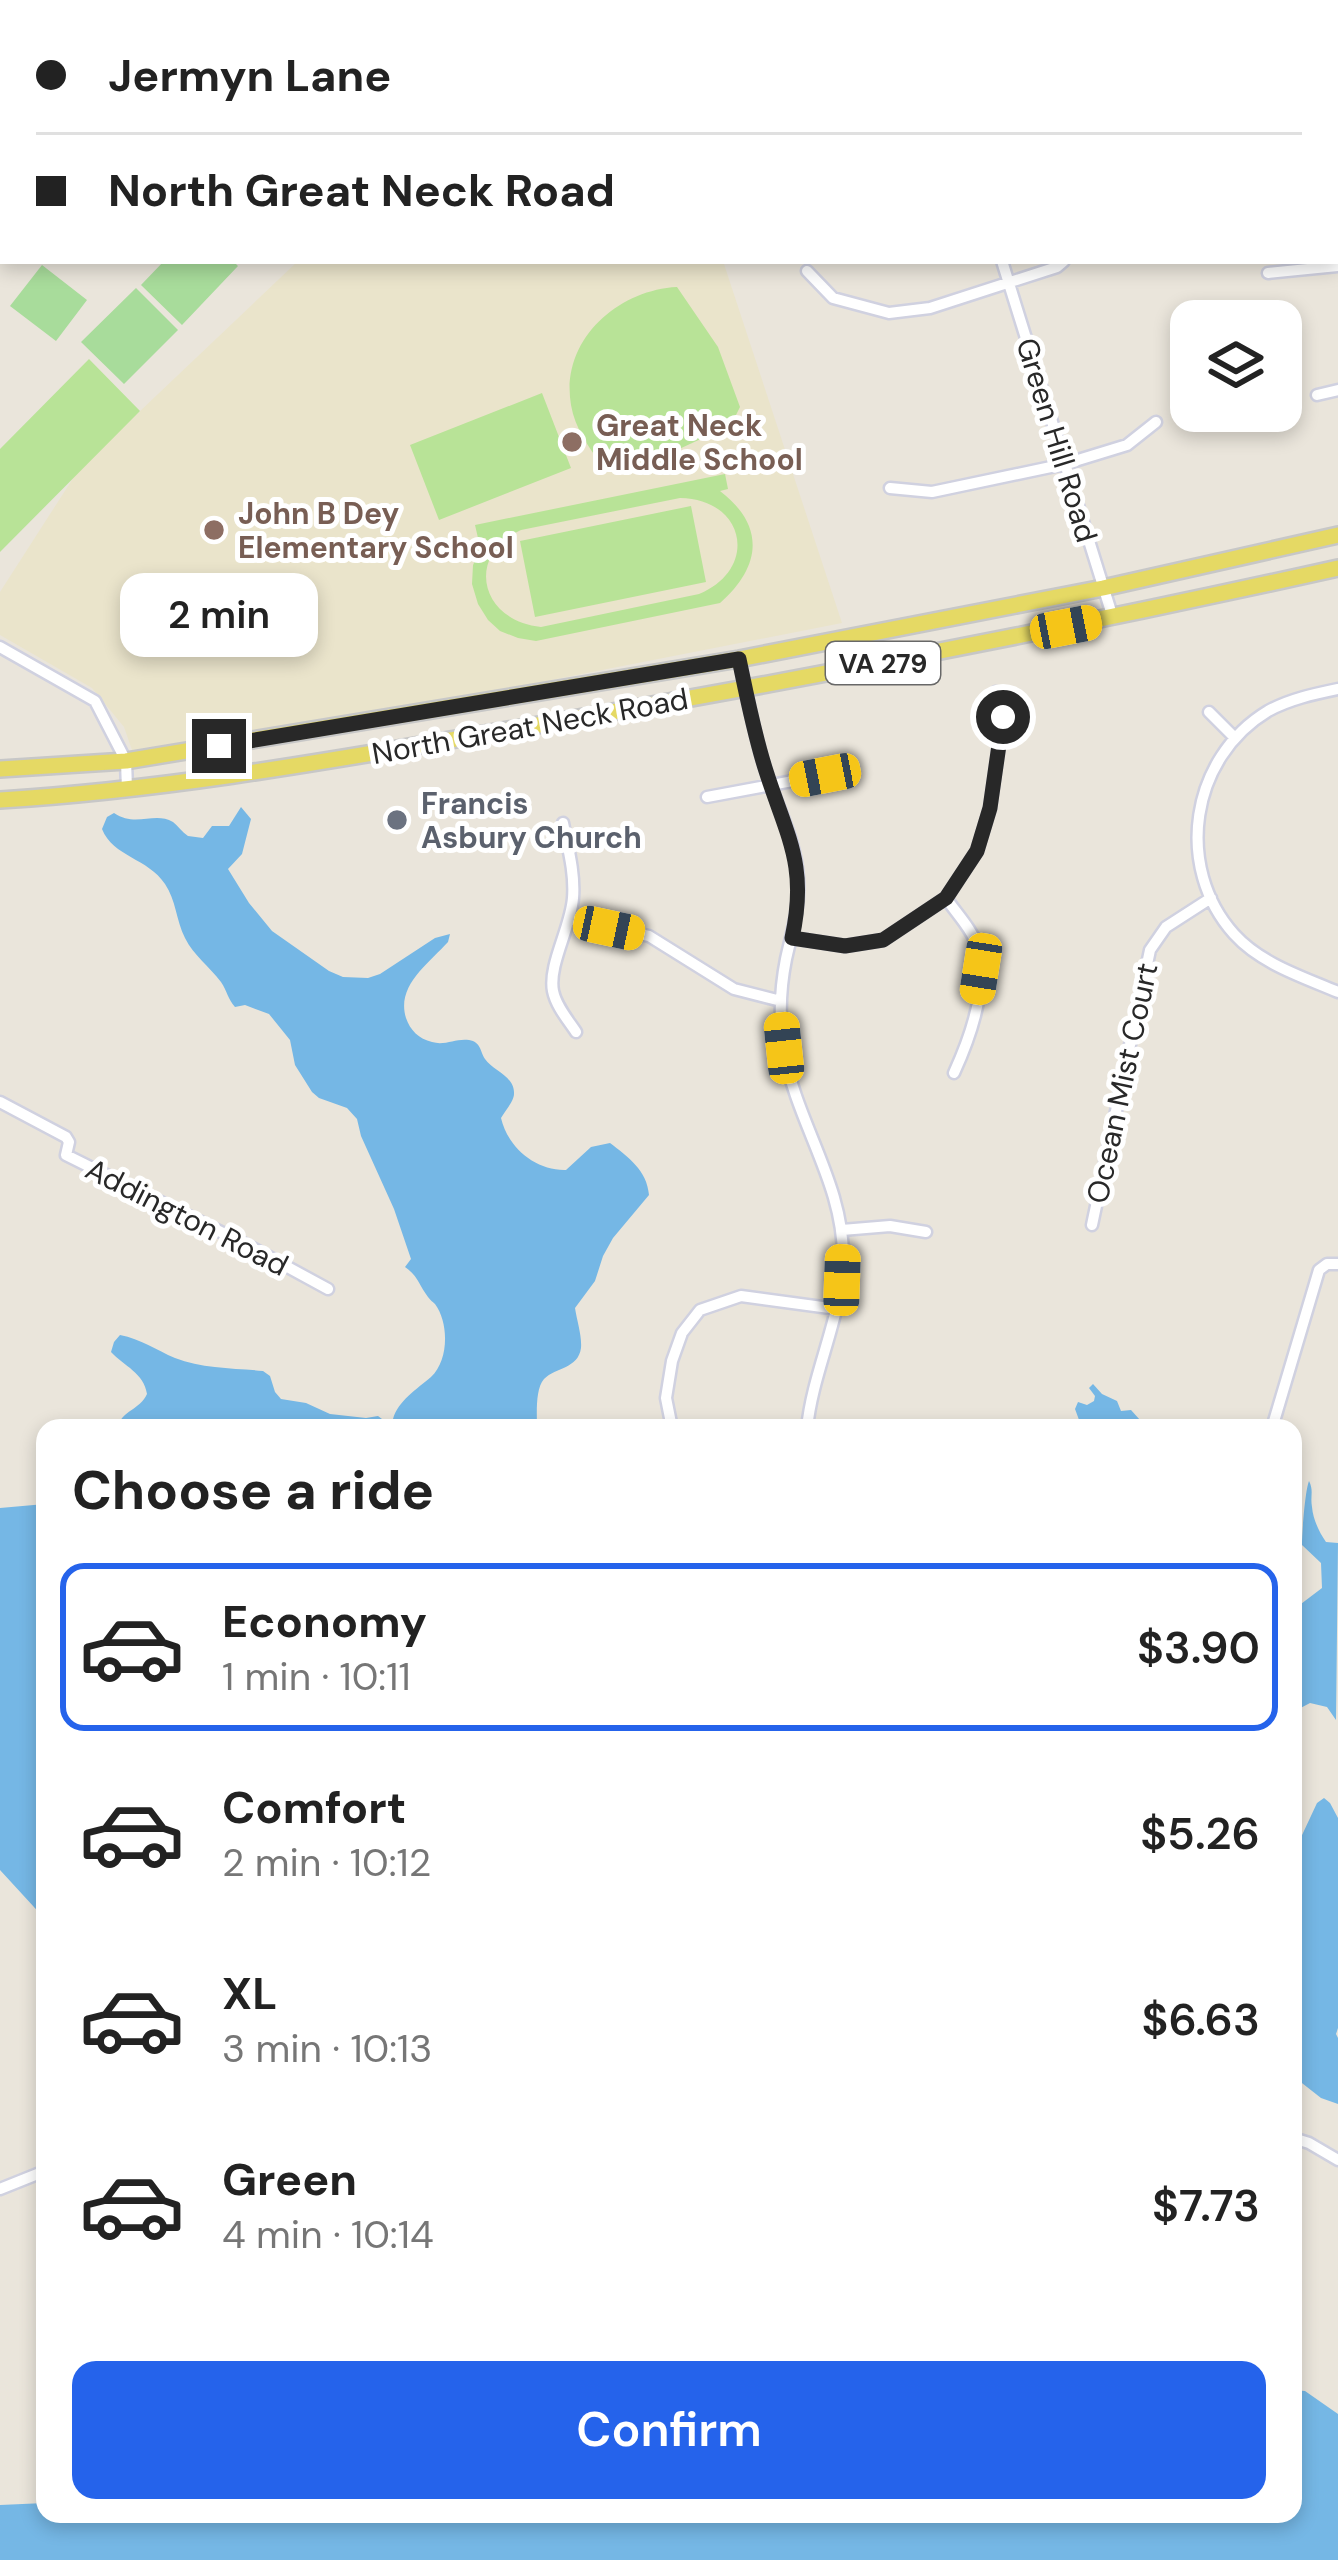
<!DOCTYPE html>
<html lang="en">
<head>
<meta charset="utf-8">
<style>
  :root { --surface:#fff; --page:#f6f6f6; --text:#222; --muted:#767676; --line:#e0e0e0; --accent:#2563eb }
  body { margin:0; font-family:"DM Sans",sans-serif; background:var(--page); color:var(--text); height:100vh; display:flex; flex-direction:column; font-size:45px; white-space:nowrap }
  * { box-sizing:border-box; margin:0 }
  p { font-size:39px; color:var(--muted) }
  .icon { flex:none; width:66px; height:66px; fill:none; stroke:currentColor; stroke-width:2; stroke-linecap:round; stroke-linejoin:round }
  .map { position:relative; flex:1; overflow:hidden }
  .details { position:absolute; left:36px; top:1419px; width:1266px; height:1104px; display:flex; flex-direction:column; background:var(--surface); border-radius:24px; box-shadow:0 6px 18px #0003 }
  .details>* { flex:none }
  .hud { position:absolute; left:0px; top:0px; width:1338px; height:264px; box-shadow:0 6px 18px #0003; display:grid; align-content:center; height:264px; padding:0 36px; background:var(--surface) }
  .buttons { position:absolute; left:1170px; top:300px; display:grid; gap:24px }
  .buttons a { display:grid; place-items:center; width:132px; height:132px; border-radius:24px; background:var(--surface); box-shadow:0 6px 18px #0003; font-size:60px }
  .end { position:absolute; width:54px; height:54px; margin:-27px; border:15px solid #282828; background:#fff; box-shadow:0 0 0 6px #fff }
  .from { border-radius:50% }
  .bubble { position:absolute; height:84px; border-radius:24px; background:var(--surface); box-shadow:0 6px 18px #0003; font-size:39px; font-weight:600; line-height:84px; text-align:center }
  .car { position:absolute; width:36px; height:72px; margin:-36px -18px; border-radius:15px; box-shadow:0 0 9px 3px #0007; background:linear-gradient(#f5c518 24%,#345 0 40%,#f5c518 0 76%,#345 0 86%,#f5c518 0) }
  .hud b { display:flex; align-items:center; gap:42px; height:114px; font-size:45px }
  .hud b+b { border-top:3px solid var(--line) }
  .hud i { width:30px; height:30px; background:var(--text) }
  ul { padding:0; list-style:none }
  li { display:flex; align-items:center; gap:36px; height:168px; margin:0 24px 18px; padding:0 12px; border:6px solid transparent; border-radius:24px }
  li div { flex:1 }
  li b { display:block; font-size:45px }
  li em { font-style:normal; font-weight:600 }
  li.current { border-color:var(--accent) }
  li>.icon { width:108px; height:108px; stroke-width:1.5 }
  h2 { padding:0 36px; font-size:54px; line-height:144px }
  .cta { display:flex; gap:24px; margin-top:auto; padding:24px 36px }
  .cta a { flex:1; height:138px; border-radius:24px; background:var(--accent); color:#fff; font-size:48px; font-weight:600; line-height:138px; text-align:center }
  .map>svg:first-child { display:block }
  .education { fill:#eae4cb }
  .green { fill:#a8dc9b }
  .pitch { fill:#b8e397; fill-rule:evenodd }
  .water { fill:#75b7e5 }
  .lines { fill:none; stroke-linecap:round; stroke-linejoin:round }
  .street-casing { stroke:#d0d1e0; stroke-width:15 }
  .primary-casing { stroke:#c7c7c7; stroke-width:20 }
  .street { stroke:#fff; stroke-width:10 }
  .primary { stroke:#e5d964; stroke-width:15 }
  .route { stroke:#282828; stroke-width:15 }
  .education-dot { fill:#8d6e63; stroke:#fff; stroke-width:4.5 }
  .worship-dot { fill:#6b7280; stroke:#fff; stroke-width:4.5 }
  .labels { text-anchor:middle; dominant-baseline:central; stroke-width:10; stroke-linejoin:round; paint-order:stroke }
  .shield { fill:#fff; stroke:#686868; stroke-width:3 }
  .shield-label { font-size:27px; font-weight:bold; fill:#282828 }
  .education-label { font-size:30px; font-weight:bold; fill:#785e54; stroke:#fff; text-anchor:start }
  .street-label { font-size:30px; fill:#282828; stroke:#fff }
  .worship-label { font-size:30px; font-weight:bold; fill:#5b616d; stroke:#fff; text-anchor:start }
</style>
</head>
<body>
<div class="map">
<svg width="1338" height="2560" viewBox="0 0 1338 2560">
  <rect width="100%" height="100%" fill="#eae5db"/>
  <path class="education" d="M298 261H723L842 623 444 701 132 750 124 727 92 688 0 635V592L79 469Z"/>
  <path class="green" d="M164 261H233L238 266 182 325 141 285Z
    M42 265 87 300 56 341 10 306Z
    M136 288 178 330 124 384 81 342Z"/>
  <path class="pitch" d="M677 287 718 347 740 407 731 425 677 450 601 464C588 446 575 428 571 405 560 341 617 290 677 287Z
    M89 359 140 411 0 552V449Z
    M542 393 571 468 439 520 410 445Z
    M725 474 728 489 720 491C766 526 761 567 720 603L536 641 518 638 500 631 488 620 478 604 472 584 473 565 486 538H478L475 525ZM680 498C746 499 759 569 699 594L541 627C481 621 464 556 521 530Z
    M691 506 706 582 535 617 520 541Z"/>
  <path class="water" d="M241 807 251 819 242 854 228 869 249 903 272 931 329 971 343 977 368 978 380 974 435 938 450 934 448 942C428 964 396 986 406 1018 410 1030 419 1039 432 1042 445 1046 456 1038 469 1040 481 1042 480 1051 485 1059 493 1071 515 1076 514 1094 514 1101 505 1111 501 1118 508 1148 536 1171 566 1170L591 1147 610 1143C628 1157 647 1170 649 1195L613 1238 603 1256 595 1281 575 1308C577 1321 582 1336 581 1348 578 1369 556 1367 544 1379 535 1389 537 1415 537 1428H205L183 1422 160 1428H117C122 1410 140 1410 147 1394 144 1373 124 1366 111 1352L114 1342 120 1335C141 1339 156 1350 175 1358 202 1369 235 1368 263 1371L270 1376 275 1392 281 1399 306 1403 330 1414 366 1418 378 1416 386 1422 393 1419C398 1401 417 1389 431 1377 449 1360 449 1323 435 1304 433 1302 430 1300 428 1297 419 1285 418 1276 405 1267L411 1259 394 1209 361 1136 357 1119 347 1108 319 1098 312 1092 295 1065 290 1040 269 1014 245 1005 235 1007C228 999 227 991 221 982 209 966 194 956 185 938 176 920 176 900 165 884 148 858 113 857 102 829L107 817 114 813C136 828 154 811 173 822 178 826 182 832 188 836L203 838 212 826H229Z
    M1093 1384 1102 1394 1117 1401 1121 1411 1131 1410 1140 1420 1138 1428H1082L1075 1409 1078 1402 1087 1405 1094 1401 1095 1396 1089 1388Z
    M1309 1481C1314 1491 1310 1496 1312 1507 1313 1519 1319 1532 1326 1542L1338 1543 1336 1720 1327 1707 1310 1703 1293 1712V1645L1296 1638 1293 1632V1610L1322 1588 1321 1563 1302 1545C1302 1533 1305 1491 1309 1481Z
    M45 1504V1919L0 1870V1508Z
    M1324 1798 1330 1803 1338 1818V2028L1336 2034 1338 2038V2104L1321 2098 1293 2076V1988L1296 1987 1293 1981V1846L1296 1848 1317 1803Z
    M1293 2390 1305 2391 1338 2414V2560H0V2505L45 2503V2514H1293Z"/>
  <g class="lines">
    <g class="street-casing">
      <path id="street" d="M921 0V3
        M1220 0 1224 3
        M70 3 72 0
        M1335 59 1338 60
        M0 73 3 70
        M1002 261 1113 618
        M807 271 833 298 889 313 930 308 1057 267 1064 261
        M1268 273 1338 266
        M1317 395 1338 390
        M890 488 932 492 1065 464 1127 445 1156 422
        M0 647 95 701 126 761 127 789
        M739 659C748 697 754 737 767 774 778 809 796 841 798 878 800 907 792 932 786 959 780 989 779 1020 784 1050 796 1123 844 1183 843 1259 842 1318 813 1370 807 1428
        M1338 689C1314 694 1290 699 1268 711 1190 758 1174 867 1234 934 1261 964 1303 977 1338 992
        M1209 712 1235 738
        M707 797 825 775
        M563 823C568 848 575 873 573 898 571 927 548 965 553 991 556 1006 568 1020 576 1032
        M946 898C956 913 972 929 977 946 989 985 970 1038 954 1073
        M570 919 649 936 734 989 781 1001
        M792 938 845 946 883 940 946 898 977 851 990 808 1003 717 996 692
        M0 1102 66 1137 69 1142 66 1155 249 1246 328 1289
        M1092 1225 1150 950 1166 927 1211 898
        M842 1230 890 1226 926 1232
        M672 1428 666 1398 672 1361 682 1333 700 1310 741 1296 837 1309
        M1272 1428 1319 1270 1327 1264H1338
        M1293 2138 1309 2143 1338 2160
        M0 2189 45 2171"/>
    </g>
    <g class="primary-casing">
      <path id="primary" d="M0 769 126 761 739 659 1103 588 1338 535
        M0 800C181 789 360 755 538 725 806 679 1073 627 1338 568"/>
    </g>
    <use href="#street" class="street"/>
    <use href="#primary" class="primary"/>
  </g>
  <g class="lines">
    <path class="route" d="M219 746 739 659C747 697 754 734 766 771 787 837 808 865 792 938L845 946 883 940 946 898 977 851 990 808 1003 717"/>
  </g>
  <g class="education-dot">
    <circle cx="572" cy="442" r="12"/>
    <circle cx="214" cy="530" r="12"/>
  </g>
  <circle class="worship-dot" cx="397" cy="820" r="12"/>
  <g class="labels">
    <rect class="shield" x="826" y="642" width="114" height="42" rx="9"/>
    <g class="shield-label">
      <text x="883" y="663">VA 279</text>
    </g>
    <g class="education-label">
      <text x="596" y="425">Great Neck<tspan x="596" dy="34">Middle School</tspan></text>
      <text x="238" y="513">John B Dey<tspan x="238" dy="34">Elementary School</tspan></text>
    </g>
    <g class="street-label">
      <text transform="translate(1057 440) rotate(73)">Green Hill Road</text>
      <text transform="translate(530 726) rotate(-10)">North Great Neck Road</text>
      <text transform="translate(1122 1083) rotate(-78)">Ocean Mist Court</text>
      <text transform="translate(187 1217) rotate(27)">Addington Road</text>
    </g>
    <g class="worship-label">
      <text x="421" y="803">Francis<tspan x="421" dy="34">Asbury Church</tspan></text>
    </g>
  </g>
</svg>
<div class="buttons">
<a><svg class="icon" aria-label="layers" viewBox="0 0 24 24"><path d="M12 4l9 5-9 5-9-5zM3 14l9 5 9-5"/></svg></a>
</div>
<i class="end from" style="left:1003px;top:717px"></i>
<i class="end" style="left:219px;top:746px"></i>
<div class="bubble" style="left:120px;top:573px;width:198px">2 min</div>
<i class="car" style="left:1066px;top:627px;rotate:79deg"></i>
<i class="car" style="left:825px;top:775px;rotate:259deg"></i>
<i class="car" style="left:609px;top:928px;rotate:102deg"></i>
<i class="car" style="left:981px;top:969px;rotate:189deg"></i>
<i class="car" style="left:784px;top:1048px;rotate:354deg"></i>
<i class="car" style="left:842px;top:1280px;rotate:2deg"></i>
<div class="hud">
<b><i class="from"></i>Jermyn Lane</b>
<b><i></i>North Great Neck Road</b>
</div>
<section class="details">
<h2>Choose a ride</h2>
<ul>
<li class="current"><svg class="icon" aria-label="car" viewBox="0 0 24 24"><path d="M5 17H2v-5l4-1 3-4h7l3 4 3 1v5h-3M9 17h6M6 11h13"/><circle cx="7" cy="17" r="2"/><circle cx="17" cy="17" r="2"/></svg><div><b>Economy</b><p>1 min · 10:11</p></div><em>$3.90</em></li>
<li><svg class="icon" aria-label="car" viewBox="0 0 24 24"><path d="M5 17H2v-5l4-1 3-4h7l3 4 3 1v5h-3M9 17h6M6 11h13"/><circle cx="7" cy="17" r="2"/><circle cx="17" cy="17" r="2"/></svg><div><b>Comfort</b><p>2 min · 10:12</p></div><em>$5.26</em></li>
<li><svg class="icon" aria-label="car" viewBox="0 0 24 24"><path d="M5 17H2v-5l4-1 3-4h7l3 4 3 1v5h-3M9 17h6M6 11h13"/><circle cx="7" cy="17" r="2"/><circle cx="17" cy="17" r="2"/></svg><div><b>XL</b><p>3 min · 10:13</p></div><em>$6.63</em></li>
<li><svg class="icon" aria-label="car" viewBox="0 0 24 24"><path d="M5 17H2v-5l4-1 3-4h7l3 4 3 1v5h-3M9 17h6M6 11h13"/><circle cx="7" cy="17" r="2"/><circle cx="17" cy="17" r="2"/></svg><div><b>Green</b><p>4 min · 10:14</p></div><em>$7.73</em></li>
</ul>
<div class="cta"><a>Confirm</a></div>
</section>
</div>
</body>
</html>
